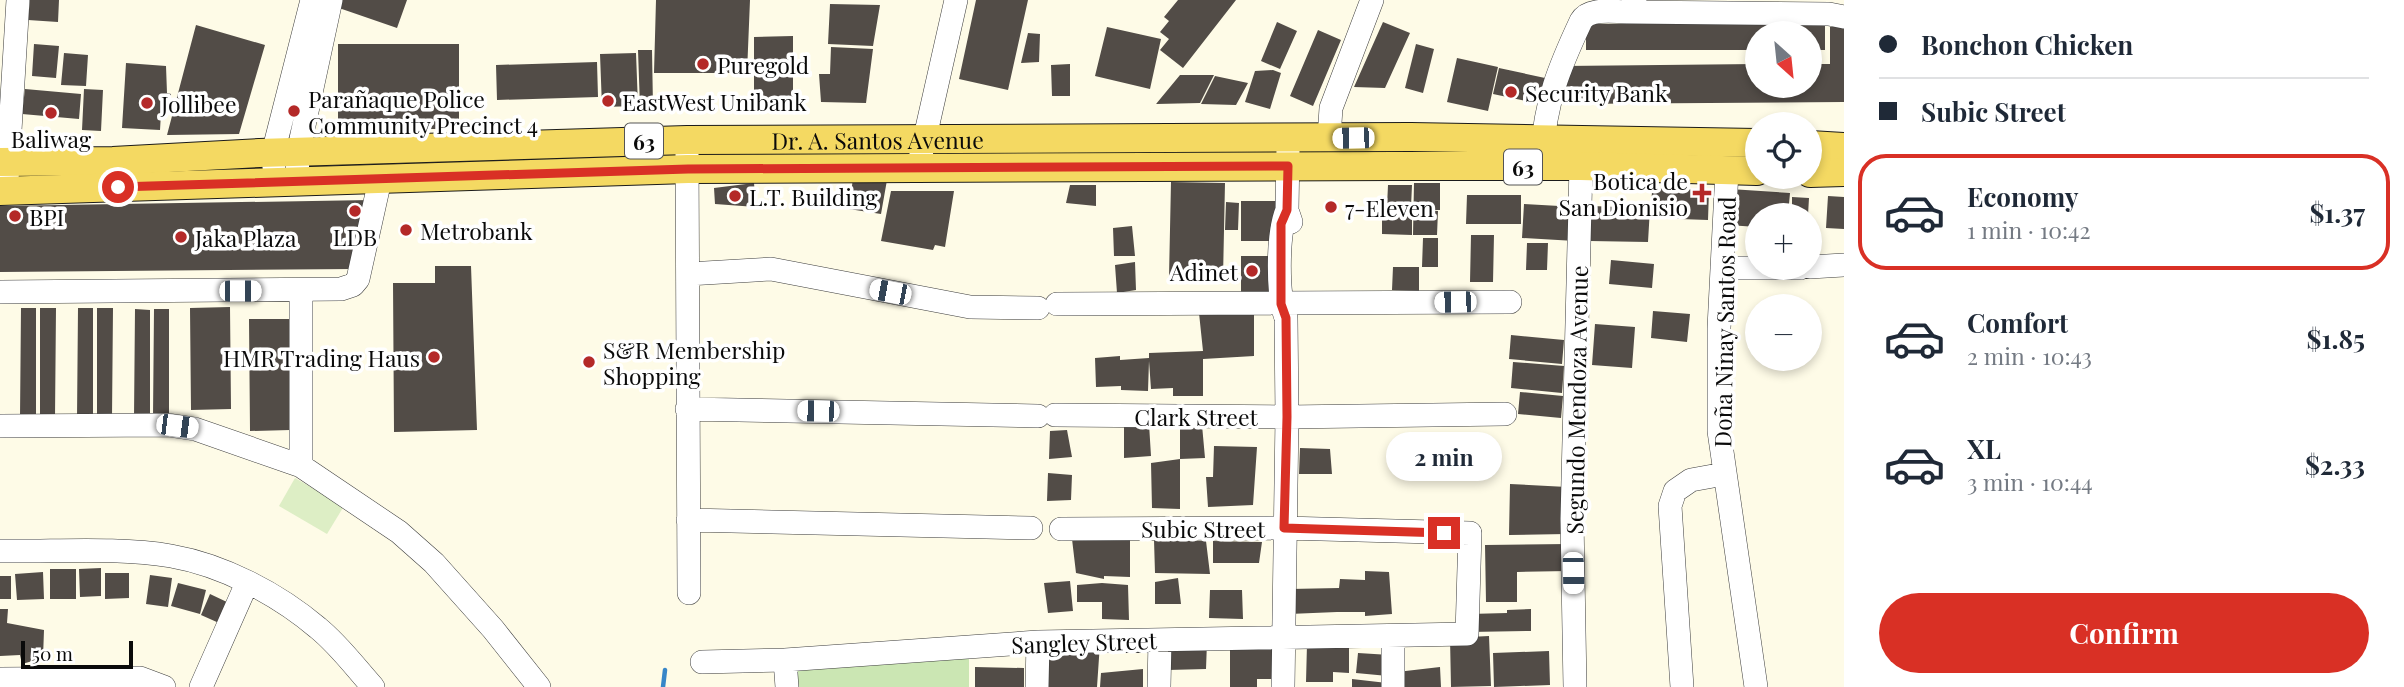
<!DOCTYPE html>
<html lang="en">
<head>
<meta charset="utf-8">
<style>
  :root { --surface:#fff; --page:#f2f2f3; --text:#1f2937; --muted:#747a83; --line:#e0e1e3; --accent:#d93025 }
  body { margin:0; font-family:"Playfair Display",serif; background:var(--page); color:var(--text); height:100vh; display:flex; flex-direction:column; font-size:26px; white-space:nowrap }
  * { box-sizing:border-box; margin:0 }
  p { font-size:23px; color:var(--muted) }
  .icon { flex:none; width:38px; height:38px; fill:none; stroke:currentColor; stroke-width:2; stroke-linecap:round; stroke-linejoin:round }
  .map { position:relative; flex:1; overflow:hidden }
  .drawer { display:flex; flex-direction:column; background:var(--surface); width:560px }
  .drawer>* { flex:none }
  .guide { display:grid; align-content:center; height:154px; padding:0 35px; background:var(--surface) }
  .needle { width:46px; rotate:153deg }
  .buttons { position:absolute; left:1745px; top:21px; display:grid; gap:14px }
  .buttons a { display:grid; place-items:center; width:77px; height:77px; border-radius:50%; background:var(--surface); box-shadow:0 4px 10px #0003; font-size:35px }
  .scale { position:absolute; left:21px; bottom:18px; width:112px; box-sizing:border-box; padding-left:7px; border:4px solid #0a0a0a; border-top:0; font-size:19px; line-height:24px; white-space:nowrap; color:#0a0a0a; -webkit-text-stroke:5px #fff; paint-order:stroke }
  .end { position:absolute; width:32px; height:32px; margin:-16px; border:9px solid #d93025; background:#fff; box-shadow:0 0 0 4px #fff }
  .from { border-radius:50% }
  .bubble { position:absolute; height:49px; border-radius:24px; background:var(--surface); box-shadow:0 4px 10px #0003; font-size:23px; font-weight:700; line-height:49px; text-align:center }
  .car { position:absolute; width:21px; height:42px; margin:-21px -10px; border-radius:9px; box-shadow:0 0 5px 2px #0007; background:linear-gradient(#fff 24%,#345 0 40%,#fff 0 76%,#345 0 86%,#fff 0) }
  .guide b { display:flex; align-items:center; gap:24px; height:66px; font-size:26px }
  .guide b+b { border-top:2px solid var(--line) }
  .guide i { width:18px; height:18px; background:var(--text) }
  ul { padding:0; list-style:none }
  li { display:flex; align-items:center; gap:21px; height:116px; margin:0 14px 10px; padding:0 21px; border:4px solid transparent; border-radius:28px }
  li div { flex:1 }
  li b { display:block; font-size:26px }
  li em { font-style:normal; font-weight:700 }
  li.selected { border-color:var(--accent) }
  li>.icon { width:63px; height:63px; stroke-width:1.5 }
  .cta { display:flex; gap:14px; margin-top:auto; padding:14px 35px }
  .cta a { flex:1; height:80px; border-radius:42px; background:var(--accent); color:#fff; font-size:28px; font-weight:700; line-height:80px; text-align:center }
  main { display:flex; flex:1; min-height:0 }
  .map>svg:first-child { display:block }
  .green { fill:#cbe6b3 }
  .pitch { fill:#ddeec5 }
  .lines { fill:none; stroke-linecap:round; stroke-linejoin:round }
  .stream { stroke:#3886c8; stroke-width:4.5 }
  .building { fill:#524c47 }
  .minor-casing { stroke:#3d3d3d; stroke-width:24 }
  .major-casing { stroke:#1b1b1b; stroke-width:30 }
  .minor { stroke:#fff; stroke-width:23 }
  .major { stroke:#f4d962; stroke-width:28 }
  .route { stroke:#d93025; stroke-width:9 }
  .poi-dot { fill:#b42928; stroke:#fff; stroke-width:2.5 }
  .labels { text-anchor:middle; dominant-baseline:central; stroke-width:7; stroke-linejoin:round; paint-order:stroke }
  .shield { fill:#fff; stroke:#545454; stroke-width:2 }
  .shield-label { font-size:21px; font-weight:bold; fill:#0a0a0a }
  .poi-label { font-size:23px; fill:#0a0a0a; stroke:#fff; text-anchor:start }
  .street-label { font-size:23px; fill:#0a0a0a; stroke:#fff }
</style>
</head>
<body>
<main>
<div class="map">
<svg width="1844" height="687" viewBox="0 0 1844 687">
  <rect width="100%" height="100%" fill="#fefbe7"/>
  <path class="green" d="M969 656V687H797L796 668Z"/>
  <path class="pitch" d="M295 478 344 506 327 534 279 506Z"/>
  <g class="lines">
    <path class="stream" d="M663 687 665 670"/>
  </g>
  <path class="building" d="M30 0H59L58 22 28 20Z
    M342 0H407L397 28 339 8Z
    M656 0H750L747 73H654Z
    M976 0H1028L1008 90 959 79Z
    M1178 0H1236L1183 68 1160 50 1169 39 1160 32 1169 21 1164 17Z
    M830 4 880 5 873 46 828 44Z
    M1277 22 1297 31 1280 69 1261 61Z
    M1383 22 1410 33 1385 88 1354 87Z
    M1586 24H1825V50H1810V33H1757V50H1586Z
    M196 25 265 45 239 134 167 135Z
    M1107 27 1161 39 1150 89 1095 76Z
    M1830 27H1844V102L1564 104V66L1757 64V86H1810V64H1830Z
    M1318 30 1341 40 1313 106 1290 96Z
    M1028 33 1040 34 1039 62 1021 63Z
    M793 36V100H754V37Z
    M34 44 59 46 56 78 32 76Z
    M338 44H459V129H338Z
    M1416 44 1434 49 1423 93 1405 88Z
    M831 47 873 49 866 103 821 102 819 74H830Z
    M638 50H652L653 107H640Z
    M64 53 88 55 86 86 61 85Z
    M636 53 638 106 602 107 600 54Z
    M1457 58 1498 67 1488 111 1447 102Z
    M597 62 598 97 497 100 496 65Z
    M126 63 166 66 167 93 171 94 170 114 161 113 160 130 122 128Z
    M1070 64V96H1052L1051 65Z
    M1499 68 1545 78 1540 104 1493 94Z
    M1273 70 1281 73 1270 109 1245 102 1255 71Z
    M1180 75H1214L1200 103 1156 104Z
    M1215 76 1248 83 1236 105 1201 104Z
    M25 89 81 94 79 119 22 114Z
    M84 89 103 90 101 131 82 130Z
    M853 178 887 180 881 214 849 209Z
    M1171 182 1225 183 1223 278 1169 277Z
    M754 183 756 207 715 204 714 188Z
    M1414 183H1440V210H1419L1438 211 1437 235H1413Z
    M1070 185H1096V206L1066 203Z
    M1388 185H1412L1411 207H1387Z
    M1652 188 1709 190 1708 220 1651 218Z
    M1730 189 1790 193 1788 215H1757V227L1728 225Z
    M891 191H954L945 247 935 245 933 250 881 241Z
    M1467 195H1521V224H1466Z
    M1828 196 1844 197V229L1826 228Z
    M1792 197 1809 198 1808 215H1792Z
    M371 200 354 269 0 272V206Z
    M1241 201H1276V241H1241Z
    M1226 202 1239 203 1238 230H1225Z
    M1524 204 1577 207 1575 241 1522 238Z
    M1591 206 1650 208 1648 242 1590 241Z
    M1382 210H1412V235L1382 234Z
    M1132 226 1135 256H1114L1113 228Z
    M1471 235H1494L1493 282H1470Z
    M1423 238H1438V267H1422Z
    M1527 243H1548L1547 270H1526Z
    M1241 256H1275V293H1241Z
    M1611 260 1654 264 1652 288 1609 284Z
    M1135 262 1136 290 1117 293 1115 265Z
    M435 266H471L477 430 394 432 393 283H435Z
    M1393 267H1419V291L1392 290Z
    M230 307 231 409 191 410 190 308Z
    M21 308H36V417H20Z
    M40 308H56L55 417 40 416Z
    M78 308H93V418H77Z
    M97 308H113L112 417H97Z
    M135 309 150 310V417H134Z
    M154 309H169V417H153Z
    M1653 311 1690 314 1687 342 1651 338Z
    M1254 312V356L1203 359V396H1173V388L1151 389 1149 361 1148 391 1121 390V386L1096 387 1095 358 1120 356V360L1149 358V353L1203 351 1199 313Z
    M249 319H289L290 430 250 431Z
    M1595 324 1635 327 1632 368 1592 365Z
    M1511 335 1564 340 1562 364 1509 359Z
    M1513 362 1564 366 1562 393 1511 388Z
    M1520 392 1563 396 1561 418 1518 414Z
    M1124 424H1149L1151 456 1124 458Z
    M1180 425H1202L1205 458 1180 459Z
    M1067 430 1072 457 1049 459 1050 431Z
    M1214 446 1257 447 1253 505 1208 507 1206 477H1213Z
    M1300 448 1330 449 1332 474H1299Z
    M1180 459V509L1152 508 1151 463Z
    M1048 473 1072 475 1071 500 1047 501Z
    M1510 484 1567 487 1566 534 1509 535Z
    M1130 538V577L1104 576V579L1076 573 1072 539Z
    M1154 540 1206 541 1210 574 1155 573Z
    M1213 541 1262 542 1259 563H1213Z
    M1568 544V571L1517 572V602H1486L1485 545Z
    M101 568V596L80 597 79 569Z
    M50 569H76V599H50Z
    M1365 571 1389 572 1392 614 1365 616V612H1337L1289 614 1290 589 1339 588 1340 579 1365 580Z
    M43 572 44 599 17 600 15 574Z
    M105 573H129V598L105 599Z
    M150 575 172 578 168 607 146 604Z
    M0 576H11V599H0Z
    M1178 578 1181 604H1155V582Z
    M1070 581 1073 611 1048 613 1044 583Z
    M178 583 206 590 200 614 171 606Z
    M1102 583 1128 585 1129 620 1102 619V602H1077V585Z
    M1210 590H1242L1243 619 1209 618Z
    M210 594 229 603 219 623 201 615Z
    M0 609H8L7 623 44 630 43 658 22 664 20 655 0 656Z
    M1531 609V631L1469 632V614L1507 613V610Z
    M1489 636 1491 686 1451 687 1450 638Z
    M1207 642 1206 669 1168 670V644Z
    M1050 643H1100L1097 687H1049L1046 669Z
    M1307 644H1349V673L1333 672V682H1306Z
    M1230 647H1272V679H1257V687H1230Z
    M1549 651 1550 685 1494 687 1493 653Z
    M1358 653 1390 655 1388 676 1356 673Z
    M975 667 1024 668V687H975Z
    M1440 667 1441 687H1397V672Z
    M1143 669V687H1100L1101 673Z
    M1352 679 1387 683V687H1352Z"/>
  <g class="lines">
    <g class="minor-casing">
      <path id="minor" d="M1628 12 1829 14 1844 17
        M1329 138 1331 108 1372 0
        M1288 149 1287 210 1291 222
        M687 152 689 593
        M1542 155C1545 102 1559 68 1581 21 1589 7 1613 12 1628 12L1635 0
        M274 167 273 153 312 0
        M918 168 956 0
        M1727 170 1719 328V431L1756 687
        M7 179 18 0
        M297 180 298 153 331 0
        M1810 267 1844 265
        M1722 268H1800
        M688 274 771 269 970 307 1038 308
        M301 291V466
        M0 292 341 289 353 285 358 279 380 180
        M1057 304 1510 302
        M687 409 1038 416
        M1055 415 1287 417 1505 414
        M0 426 168 425 195 429 301 466 399 532 434 563 493 629 539 687
        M688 520 1031 528
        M0 551C54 552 118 547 171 556 223 565 278 594 318 628 339 645 355 667 373 687
        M1393 636V687
        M785 660 787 687
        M702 662 785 660 1038 642 1467 634 1470 533 1284 528 1061 529
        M0 679 140 678 164 687
        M201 687 247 583
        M1037 687 1038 642
        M1159 687 1160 640
        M1283 687 1287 417 1286 318C1277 295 1277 234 1287 210
        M1575 687 1572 519 1581 166
        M1682 687 1670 506 1675 491 1691 480 1724 474"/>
    </g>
    <g class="major-casing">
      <g id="major">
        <path d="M1810 145 1844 147"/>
        <path id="s1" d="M0 162 113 161 259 153 687 140 1411 137 1757 143"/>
        <path d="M1810 173 1844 172"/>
        <path d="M0 191 688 169 1395 166H1581L1757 171"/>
      </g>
    </g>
    <use href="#minor" class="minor"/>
    <use href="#major" class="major"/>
  </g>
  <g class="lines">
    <path class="route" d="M118 187 688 169 1288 166 1287 210 1281 224V304L1286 318 1287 417 1284 528 1444 533"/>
  </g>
  <g class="poi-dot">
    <circle cx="703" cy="64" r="7"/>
    <circle cx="1511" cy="92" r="7"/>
    <circle cx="608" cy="101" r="7"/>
    <circle cx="147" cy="103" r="7"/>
    <circle cx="294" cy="111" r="7"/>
    <circle cx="51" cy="113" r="7"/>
    <path d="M1698.5 182.5h7v7h7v7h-7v7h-7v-7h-7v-7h7z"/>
    <circle cx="735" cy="196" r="7"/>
    <circle cx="1331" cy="207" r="7"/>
    <circle cx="355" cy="211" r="7"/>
    <circle cx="15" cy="216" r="7"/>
    <circle cx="406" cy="230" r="7"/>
    <circle cx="181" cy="237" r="7"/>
    <circle cx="1252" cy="271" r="7"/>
    <circle cx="434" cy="357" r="7"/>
    <circle cx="589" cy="362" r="7"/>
  </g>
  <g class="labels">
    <g class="shield">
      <rect x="625" y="123.5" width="38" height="35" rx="5"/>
      <rect x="1504" y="149.5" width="38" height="35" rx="5"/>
    </g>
    <g class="shield-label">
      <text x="644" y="141">63</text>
      <text x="1523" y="167">63</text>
    </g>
    <g class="poi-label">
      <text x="717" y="64">Puregold</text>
      <text x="1525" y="92">Security Bank</text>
      <text x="308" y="98">Parañaque Police<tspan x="308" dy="26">Community Precinct 4</tspan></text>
      <text x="622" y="101">EastWest Unibank</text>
      <text x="161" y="103">Jollibee</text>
      <text x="51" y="138" text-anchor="middle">Baliwag</text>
      <text x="1688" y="180" text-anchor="end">Botica de<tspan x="1688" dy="26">San Dionisio</tspan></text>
      <text x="749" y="196">L.T. Building</text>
      <text x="1345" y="207">7-Eleven</text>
      <text x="29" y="216">BPI</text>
      <text x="420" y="230">Metrobank</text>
      <text x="355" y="236" text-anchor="middle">LDB</text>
      <text x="195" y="237">Jaka Plaza</text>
      <text x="1238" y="271" text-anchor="end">Adinet</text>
      <text x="603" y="349">S&amp;R Membership<tspan x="603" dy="26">Shopping</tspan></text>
      <text x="420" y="357" text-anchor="end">HMR Trading Haus</text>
    </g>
    <g class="street-label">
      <text stroke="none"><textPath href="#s1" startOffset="878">Dr. A. Santos Avenue</textPath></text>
      <text transform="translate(1724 322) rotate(-89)">Doña Ninay Santos Road</text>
      <text transform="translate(1576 400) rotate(-89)">Segundo Mendoza Avenue</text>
      <text x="1196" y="416">Clark Street</text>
      <text x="1203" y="528">Subic Street</text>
      <text transform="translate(1084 642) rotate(-2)">Sangley Street</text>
    </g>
  </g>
</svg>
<div class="buttons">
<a><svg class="needle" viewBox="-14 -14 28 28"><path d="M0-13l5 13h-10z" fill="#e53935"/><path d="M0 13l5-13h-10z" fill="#747a83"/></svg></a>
<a><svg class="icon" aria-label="locate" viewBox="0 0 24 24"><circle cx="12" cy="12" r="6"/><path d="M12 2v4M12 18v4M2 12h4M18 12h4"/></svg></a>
<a>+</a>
<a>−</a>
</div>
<div class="scale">50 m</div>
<i class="end from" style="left:118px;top:187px"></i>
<i class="end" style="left:1444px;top:533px"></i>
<div class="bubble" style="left:1386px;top:432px;width:116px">2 min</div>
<i class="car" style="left:1353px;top:138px;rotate:269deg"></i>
<i class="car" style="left:240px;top:291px;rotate:90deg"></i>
<i class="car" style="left:890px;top:292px;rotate:281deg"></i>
<i class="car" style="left:1455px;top:302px;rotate:269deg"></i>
<i class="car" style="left:818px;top:411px;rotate:271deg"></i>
<i class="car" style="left:177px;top:426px;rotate:97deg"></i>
<i class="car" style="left:1573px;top:573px;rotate:179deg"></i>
</div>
<section class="drawer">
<div class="guide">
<b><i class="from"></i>Bonchon Chicken</b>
<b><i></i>Subic Street</b>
</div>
<ul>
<li class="selected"><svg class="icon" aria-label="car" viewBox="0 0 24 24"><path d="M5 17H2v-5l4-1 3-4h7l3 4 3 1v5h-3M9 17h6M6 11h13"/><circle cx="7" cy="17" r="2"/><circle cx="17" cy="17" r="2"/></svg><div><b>Economy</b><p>1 min · 10:42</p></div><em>$1.37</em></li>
<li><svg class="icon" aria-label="car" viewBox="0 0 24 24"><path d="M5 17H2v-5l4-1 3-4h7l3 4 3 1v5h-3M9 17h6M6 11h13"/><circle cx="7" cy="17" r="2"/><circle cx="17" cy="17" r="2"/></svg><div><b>Comfort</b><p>2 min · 10:43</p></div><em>$1.85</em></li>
<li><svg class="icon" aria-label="car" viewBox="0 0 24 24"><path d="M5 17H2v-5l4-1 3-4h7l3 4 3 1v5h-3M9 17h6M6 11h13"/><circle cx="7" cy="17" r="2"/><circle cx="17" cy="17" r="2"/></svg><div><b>XL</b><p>3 min · 10:44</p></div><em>$2.33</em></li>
</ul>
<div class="cta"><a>Confirm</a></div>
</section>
</main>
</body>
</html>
